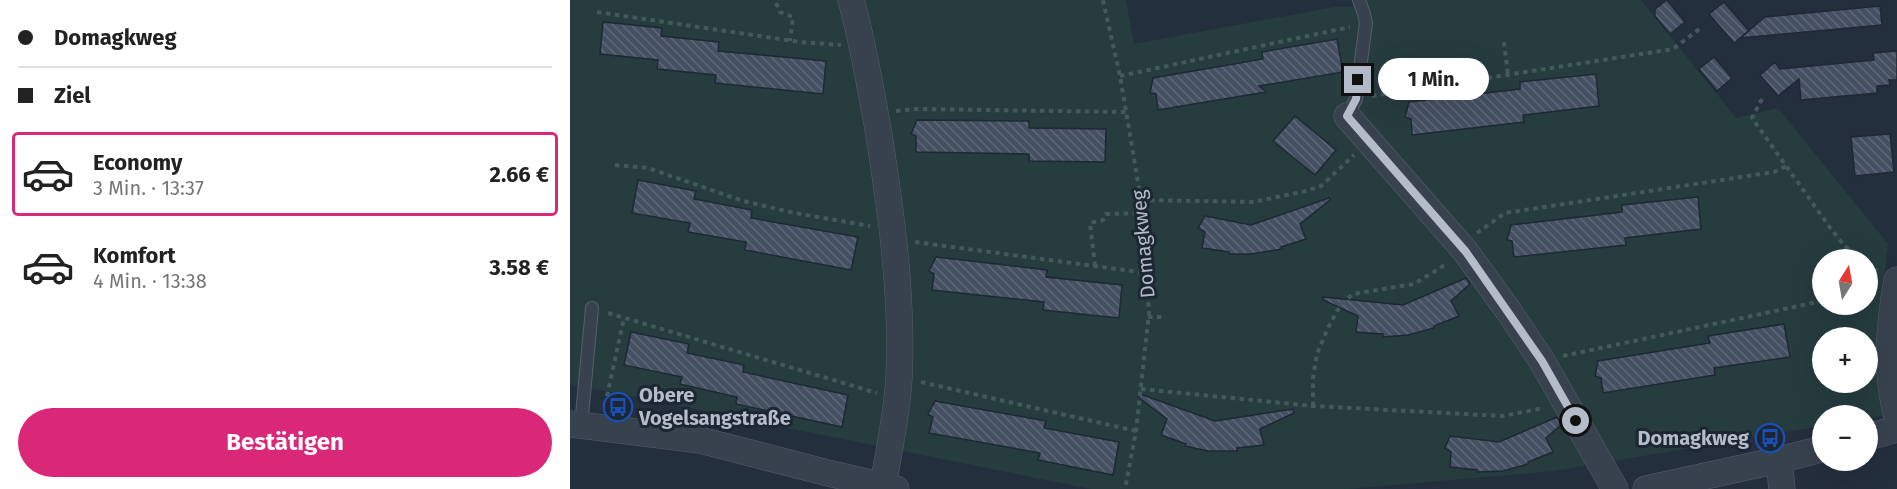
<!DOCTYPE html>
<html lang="de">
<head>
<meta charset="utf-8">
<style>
  :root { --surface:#fff; --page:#f2f2f2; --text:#222; --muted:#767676; --line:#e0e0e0; --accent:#db2777 }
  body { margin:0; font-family:"Fira Sans",sans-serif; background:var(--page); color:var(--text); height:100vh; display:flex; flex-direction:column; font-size:22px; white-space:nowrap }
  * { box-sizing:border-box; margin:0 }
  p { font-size:20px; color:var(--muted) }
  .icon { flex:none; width:33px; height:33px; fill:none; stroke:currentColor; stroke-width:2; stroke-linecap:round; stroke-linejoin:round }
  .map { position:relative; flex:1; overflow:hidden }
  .panel { display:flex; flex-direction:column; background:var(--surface); width:570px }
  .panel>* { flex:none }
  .top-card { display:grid; align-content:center; height:132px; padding:0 18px; background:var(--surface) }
  .needle { width:39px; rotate:11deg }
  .controls { position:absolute; left:1242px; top:249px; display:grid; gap:12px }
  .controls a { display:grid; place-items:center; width:66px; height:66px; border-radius:50%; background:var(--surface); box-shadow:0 6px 24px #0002; font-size:30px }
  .end { position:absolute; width:27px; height:27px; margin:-14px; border:8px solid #b4bcc9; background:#111; box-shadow:0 0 0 3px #111 }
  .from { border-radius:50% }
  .bubble { position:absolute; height:42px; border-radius:21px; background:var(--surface); box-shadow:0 6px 24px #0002; font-size:20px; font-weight:700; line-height:42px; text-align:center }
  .top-card b { display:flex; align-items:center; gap:21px; height:57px; font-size:22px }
  .top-card b+b { border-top:2px solid var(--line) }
  .top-card i { width:15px; height:15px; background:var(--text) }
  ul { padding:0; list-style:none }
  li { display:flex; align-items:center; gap:18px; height:84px; margin:0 12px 9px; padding:0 6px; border:3px solid transparent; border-radius:6px }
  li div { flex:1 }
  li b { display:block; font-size:22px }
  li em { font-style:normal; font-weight:700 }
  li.on { border-color:var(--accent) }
  li>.icon { width:54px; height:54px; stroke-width:1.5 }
  .primary-button { display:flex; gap:12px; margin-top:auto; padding:12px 18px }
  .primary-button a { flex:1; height:69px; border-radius:36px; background:var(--accent); color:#fff; font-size:24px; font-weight:700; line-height:69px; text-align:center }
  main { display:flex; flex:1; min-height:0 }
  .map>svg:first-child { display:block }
  .green { fill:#263c3f; fill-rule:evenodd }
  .building { fill:url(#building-back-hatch); stroke:#1f2835; stroke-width:1.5 }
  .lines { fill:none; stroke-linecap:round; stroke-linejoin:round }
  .service-casing { stroke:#565f6c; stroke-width:14 }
  .minor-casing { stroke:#565f6c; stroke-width:27 }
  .path { stroke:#44595c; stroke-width:4; stroke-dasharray:4.5 4.5; stroke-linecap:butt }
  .service { stroke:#38414e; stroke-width:12 }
  .minor { stroke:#38414e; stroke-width:26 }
  .route { stroke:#b4bcc9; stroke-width:8 }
  .labels { text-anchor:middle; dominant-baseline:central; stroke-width:6; stroke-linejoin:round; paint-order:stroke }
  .street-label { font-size:20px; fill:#b4bcc9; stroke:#1d2633 }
  .poi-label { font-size:20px; font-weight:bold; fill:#b4bcc9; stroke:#1d2633; text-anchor:start }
</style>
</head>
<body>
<main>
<section class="panel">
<div class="top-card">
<b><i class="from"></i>Domagkweg</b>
<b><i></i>Ziel</b>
</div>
<ul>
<li class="on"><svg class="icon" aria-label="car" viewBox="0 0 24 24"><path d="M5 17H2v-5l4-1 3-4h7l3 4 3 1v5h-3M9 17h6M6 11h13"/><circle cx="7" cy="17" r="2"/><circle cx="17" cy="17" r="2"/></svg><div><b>Economy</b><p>3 Min. · 13:37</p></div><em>2.66 €</em></li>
<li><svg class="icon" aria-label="car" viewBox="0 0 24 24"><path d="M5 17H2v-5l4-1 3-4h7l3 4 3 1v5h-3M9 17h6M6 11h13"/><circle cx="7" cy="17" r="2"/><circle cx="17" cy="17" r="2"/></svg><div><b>Komfort</b><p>4 Min. · 13:38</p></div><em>3.58 €</em></li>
</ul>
<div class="primary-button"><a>Bestätigen</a></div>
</section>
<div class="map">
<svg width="1327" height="489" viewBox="0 0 1327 489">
  <defs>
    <pattern id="building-back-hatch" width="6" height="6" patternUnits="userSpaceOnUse" patternTransform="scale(1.5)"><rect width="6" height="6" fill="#455162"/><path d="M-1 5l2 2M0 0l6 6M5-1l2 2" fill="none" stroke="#5d6877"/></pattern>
  </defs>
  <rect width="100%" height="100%" fill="#242f3e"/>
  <path class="green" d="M0 0H556L564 44 765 7 794 6 796 0H1071L1166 118 1208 108 1318 244 1306 351 1313 416 1298 418V416H1252V426L984 471 779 489H521L0 384ZM1252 260H1298V304H1252ZM1252 338H1298V382H1252Z"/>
  <path class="building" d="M1097 0 1115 22 1100 34 1085 16V9Z
    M1154 2 1179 31 1164 43 1139 14Z
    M1310 6 1312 25 1170 38 1195 17Z
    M33 22 92 28 91 36 149 42 148 51 256 61 253 94 145 83 146 75 87 69 88 60 30 54Z
    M767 39 773 72 689 86 696 92 588 110 586 94 580 93 583 78 693 59 692 52Z
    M1327 51V80H1319L1320 85 1307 86V93L1231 100 1229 79 1208 96 1190 75 1205 62 1210 69 1304 60 1303 53Z
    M1144 57 1162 78 1147 91 1129 69Z
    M1026 74 1029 106 953 115 954 122 842 135 841 119 835 117 839 102 950 89V82Z
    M725 116 766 150 745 175 703 141Z
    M347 120 459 121V128L536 129 535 162 459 161V154L346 152V136L341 134Z
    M1320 134 1324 172 1285 176 1281 137Z
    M68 180 126 191 124 199 182 210 181 218 288 237 281 270 175 250 176 242 118 232 120 223 62 213Z
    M1128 197 1131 229 1055 238 1056 245 944 257 942 241 937 240 941 225 1052 212V205Z
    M759 198 760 200 730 224 736 239 711 247 712 249 681 254H659V252L632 248 635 232 628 228 635 216 681 225Z
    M366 257 477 270 476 277 552 285 549 318 473 310 474 302 362 290 364 274 359 271Z
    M896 278 900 284 881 301 889 316 864 326V328L838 335 813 337V334L786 332 788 316 753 300V297L833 305Z
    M1214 324 1220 357 1144 368 1145 375 1033 393 1031 378 1025 376 1028 361 1140 343 1138 336Z
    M61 332 119 344 117 353 174 365 173 372 278 395 272 427 166 404 167 397 110 384 112 377 54 365Z
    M570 394 645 421 723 409 724 413 690 429 694 445 667 448V451H638L615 446 616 444 591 435 597 419 568 397Z
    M365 401 476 421 474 428 549 442 543 475 468 460 470 453 359 433 363 417 358 414Z
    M987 417 991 425 976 438 983 452 958 462V464L933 471 907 472V470L880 467 881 452 875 448 880 436 929 442Z"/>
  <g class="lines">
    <g class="service-casing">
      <path id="service" d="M777 116 786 99 796 23 794 14 789 0
        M11 426 22 308"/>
    </g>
    <g class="minor-casing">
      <path id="minor" d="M281 0C293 42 300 86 308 129 321 211 333 295 329 378 327 414 319 450 313 486
        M777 116 896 252 940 313 972 361 1045 489
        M1327 280C1319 325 1315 372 1327 417
        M0 424 130 440 258 473 326 489
        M1298 437 1327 429
        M1209 460 1212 489
        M1076 489 1209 460 1252 449"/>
    </g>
    <path class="path" d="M533 0 550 76 571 200 579 313 566 431 555 489
      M206 3 210 12 223 17 220 41
      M27 12 230 42 271 45
      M934 42 938 75
      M550 76 780 27
      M802 96 1103 49 1132 27
      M1192 99 1182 118 1261 229 1273 244 1290 260
      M326 111 346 109 556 112
      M45 165 78 168 173 201 225 213 300 226
      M571 200 683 202 736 191 751 186 784 155
      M907 233 935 213 1204 172 1216 166
      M345 242 577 273
      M1298 264 1307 271
      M525 266 520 223 533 220 536 214 572 213
      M38 313 307 393
      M578 317H595
      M993 356 1252 301
      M351 382 566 431
      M571 389 743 406 933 416 974 408
      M35 405 54 318
      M743 406V378L747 354 757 330 771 304 783 294 844 284 878 263"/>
    <use href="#service" class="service"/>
    <use href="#minor" class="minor"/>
  </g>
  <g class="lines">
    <path class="route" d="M788 80 786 99 777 116 896 252 972 361 1006 421"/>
  </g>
  <defs>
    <g id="bus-ring" transform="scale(1.5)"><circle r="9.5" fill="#1d2633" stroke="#1a4fb4" stroke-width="1.5"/><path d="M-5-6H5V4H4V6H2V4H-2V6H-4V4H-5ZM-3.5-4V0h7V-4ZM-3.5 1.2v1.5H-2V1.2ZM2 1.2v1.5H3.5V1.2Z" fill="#1a4fb4"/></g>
  </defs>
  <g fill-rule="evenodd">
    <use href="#bus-ring" x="48" y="407"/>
    <use href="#bus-ring" x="1200" y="438"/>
  </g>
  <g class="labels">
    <g class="street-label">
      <text transform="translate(573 244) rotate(-95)">Domagkweg</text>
    </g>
    <g class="poi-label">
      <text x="69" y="395">Obere<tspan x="69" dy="23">Vogelsangstraße</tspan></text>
      <text x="1179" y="438" text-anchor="end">Domagkweg</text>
    </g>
  </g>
</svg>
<div class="controls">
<a><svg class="needle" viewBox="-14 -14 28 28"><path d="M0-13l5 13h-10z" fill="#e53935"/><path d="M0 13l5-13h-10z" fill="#767676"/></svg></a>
<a>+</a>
<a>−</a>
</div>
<i class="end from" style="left:1006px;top:421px"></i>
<i class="end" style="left:788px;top:80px"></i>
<div class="bubble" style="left:808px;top:58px;width:111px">1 Min.</div>
</div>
</main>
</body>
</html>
